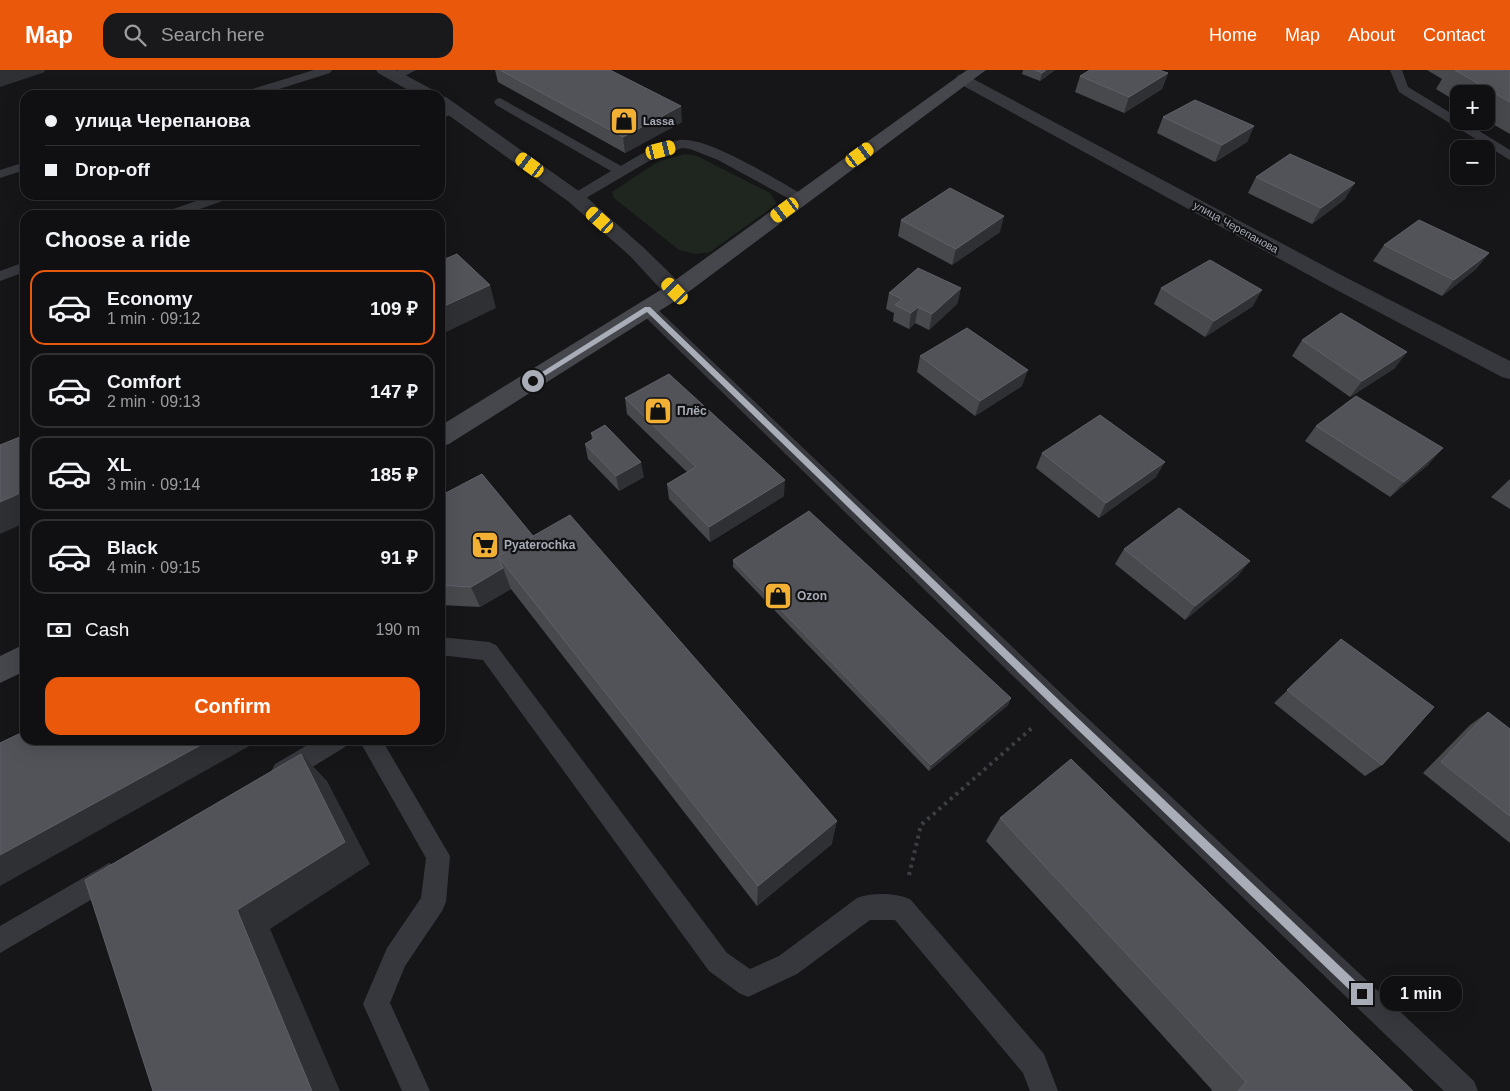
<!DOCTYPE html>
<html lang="en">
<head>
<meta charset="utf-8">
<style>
  :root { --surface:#101012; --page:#19191b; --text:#f1f3f6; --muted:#9c9d9f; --line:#303032; --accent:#ea580c }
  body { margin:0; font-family:Helvetica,sans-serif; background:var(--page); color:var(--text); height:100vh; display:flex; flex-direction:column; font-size:19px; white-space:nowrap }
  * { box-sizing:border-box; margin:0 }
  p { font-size:16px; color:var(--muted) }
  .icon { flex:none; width:28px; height:28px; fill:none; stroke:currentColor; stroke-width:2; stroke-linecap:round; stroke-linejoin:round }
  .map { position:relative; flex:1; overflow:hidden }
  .panel { position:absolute; left:20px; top:140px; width:425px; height:535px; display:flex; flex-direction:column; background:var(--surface); border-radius:15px; box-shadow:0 5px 20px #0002,0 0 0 1px var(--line) }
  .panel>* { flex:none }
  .top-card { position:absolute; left:20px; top:20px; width:425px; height:110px; border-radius:15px; box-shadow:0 5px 20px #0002,0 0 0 1px var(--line); display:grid; align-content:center; height:110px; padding:0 25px; background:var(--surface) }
  .controls { position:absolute; left:1450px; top:15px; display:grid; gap:10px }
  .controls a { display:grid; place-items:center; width:45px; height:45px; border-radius:10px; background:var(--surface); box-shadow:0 5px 20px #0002,0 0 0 1px var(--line); font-size:25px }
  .end { position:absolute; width:22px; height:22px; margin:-11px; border:6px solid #a8adb8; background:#111; box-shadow:0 0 0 2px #111 }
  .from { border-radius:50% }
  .bubble { position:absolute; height:35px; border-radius:15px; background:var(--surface); box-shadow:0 5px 20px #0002,0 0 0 1px var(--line); font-size:16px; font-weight:800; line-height:35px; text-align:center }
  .car { position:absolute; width:15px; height:30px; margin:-15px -8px; border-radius:6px; box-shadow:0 0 4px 1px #0007; background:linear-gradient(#f5c518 24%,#345 0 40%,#f5c518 0 76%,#345 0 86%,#f5c518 0) }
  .top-card b { display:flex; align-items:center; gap:18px; height:48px; font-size:19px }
  .top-card b+b { border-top:1px solid var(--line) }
  .top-card i { width:12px; height:12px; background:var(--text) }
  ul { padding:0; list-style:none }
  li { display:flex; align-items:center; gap:15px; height:75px; margin:0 10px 8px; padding:0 15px; border:2px solid var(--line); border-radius:15px }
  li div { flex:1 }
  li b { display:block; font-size:19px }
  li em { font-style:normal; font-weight:800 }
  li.on { border-color:var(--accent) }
  li>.icon { width:45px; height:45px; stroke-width:1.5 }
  h2 { padding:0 25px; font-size:22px; line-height:60px }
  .pay { display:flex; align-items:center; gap:12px; height:55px; padding:0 25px; font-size:19px }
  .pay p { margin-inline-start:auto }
  .button { display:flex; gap:10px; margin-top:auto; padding:10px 25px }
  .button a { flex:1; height:58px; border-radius:15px; background:var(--accent); color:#fff; font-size:20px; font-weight:800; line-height:58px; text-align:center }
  header { display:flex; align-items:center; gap:30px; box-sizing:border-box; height:70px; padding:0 25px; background:var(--accent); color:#fff }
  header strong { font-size:24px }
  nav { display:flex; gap:28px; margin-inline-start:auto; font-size:18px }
  .search { width:350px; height:45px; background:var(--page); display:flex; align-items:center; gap:12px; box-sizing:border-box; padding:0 18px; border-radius:15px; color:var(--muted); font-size:19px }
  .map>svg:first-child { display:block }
  .green { fill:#1e261f }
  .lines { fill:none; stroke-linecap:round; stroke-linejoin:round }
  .path { stroke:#3d3f44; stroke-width:4; stroke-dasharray:3 4.5; stroke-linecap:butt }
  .service { fill:#37383d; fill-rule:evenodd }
  .minor { fill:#37383d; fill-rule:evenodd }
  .tertiary { fill:#37383d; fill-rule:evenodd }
  .secondary { fill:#45474d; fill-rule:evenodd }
  .wall { fill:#47494d }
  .shaded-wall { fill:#2f3033 }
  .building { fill:#525359; stroke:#5f6168 }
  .route { fill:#a8adb8 }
  .labels { text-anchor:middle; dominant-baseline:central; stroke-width:4.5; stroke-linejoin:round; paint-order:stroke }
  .far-poi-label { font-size:11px; font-weight:bold; fill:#a8adb8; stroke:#111113; text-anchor:start }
  .far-street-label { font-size:11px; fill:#a8adb8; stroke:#111113 }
  .poi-label { font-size:12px; font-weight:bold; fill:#a8adb8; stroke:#111113; text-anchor:start }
</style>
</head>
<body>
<header>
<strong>Map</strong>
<div class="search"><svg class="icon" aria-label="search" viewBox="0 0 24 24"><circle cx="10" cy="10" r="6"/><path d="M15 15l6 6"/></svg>Search here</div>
<nav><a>Home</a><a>Map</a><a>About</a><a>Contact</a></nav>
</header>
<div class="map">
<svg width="1510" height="1021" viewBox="0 0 1510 1021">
  <rect width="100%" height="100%" fill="#161618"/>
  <path class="green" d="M685 84 697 86 770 123 777 134 710 182 695 184 679 180 614 128 612 122 659 91Z"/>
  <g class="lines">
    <path class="path" d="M909 805 921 755 1033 657"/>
    <path class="service" d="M314 0H332L330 3 260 25H241L243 22Z
      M399 0H416L399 9H391L389 6Z
      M1390 0H1402L1408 17 1459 48V51H1463L1510 80V90L1399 22Z
      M500 28 621 96C639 85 659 73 680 70 709 67 778 111 805 126L807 129 800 133 795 132 718 90 690 79 682 78 649 91 581 131H571L569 128 571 125 611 101 496 35 494 32 496 29Z
      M454 35 458 36 460 39 458 42 440 49V40Z
      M25 92V100L0 108V100Z
      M213 125H233L231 128 183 145H163L165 142Z
      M25 192V202L0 211V201Z
      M647 234 653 235 1066 628 1474 1011 1478 1021H1444L1050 642 641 243 639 239 641 235Z
      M440 567 489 572 496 575 727 883 750 899 779 886 857 828C872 822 895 823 910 829L1044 984 1058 1021H1030L1023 1003 895 850H870L797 904 748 927 739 923 709 901 483 590 440 585Z
      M316 670H348L345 677 291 710 283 713 275 710 271 702 275 694Z
      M359 670H382L450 786 446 832 442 841 405 896 390 933 430 1021H402L363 934 387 878 421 828 426 788Z
      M109 793 118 796 121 805 118 814 0 883V856Z"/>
    <path class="minor" d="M964 4 1343 206 1510 291V309L1502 307 1329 216 958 13 956 9 958 5Z"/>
    <path class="tertiary" d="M376 0H396L435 21 437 25H417L378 3Z
      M440 26 446 27 583 124 644 178 683 216 686 221 683 226 675 228 667 226 630 186 569 132 440 39Z"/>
    <path class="secondary" d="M967 0H986L683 226 449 374 440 377V356L667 216Z
      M25 574V601L0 613V586Z"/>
  </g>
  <path class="wall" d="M495 0H610L682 52 625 83 498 12Z
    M1023 0H1055L1040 11 1022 4Z
    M1427 0H1510V64L1486 50V24H1459V33L1436 19 1442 9Z
    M1168 3 1162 19 1124 43 1075 22 1080 6Z
    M1163 47 1254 56 1247 72 1215 92 1157 63Z
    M1256 107 1345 129 1312 154 1248 123Z
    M901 150 1000 162 952 195 898 166Z
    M1384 175 1489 183 1476 199 1442 226 1373 191Z
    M961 218 957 234 929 260 915 253 909 259 893 251 894 243 886 239 889 223Z
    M1161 218 1253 236 1205 267 1154 234Z
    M1302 270 1395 298 1350 327 1292 286Z
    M920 286 1022 316 975 346 917 302Z
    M625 328 784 426 710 472 669 429 667 414 687 402 627 344Z
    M1316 356 1429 394 1390 427 1305 371Z
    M591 363 644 407 619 421 588 389 585 374 592 369Z
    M1042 383 1156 407 1099 448 1036 398Z
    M1510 409V439L1491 427Z
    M440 426 533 466 832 774 757 836 511 519 480 537 440 535Z
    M1124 479 1238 506 1185 550 1115 494Z
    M733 490 1011 628 1008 635 929 701 733 497Z
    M1341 569 1382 695 1365 706 1274 633Z
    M1488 642 1510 659V773L1423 703 1470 655Z
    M1000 748 1413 1021H1211L1212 1020 986 771Z"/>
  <path class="shaded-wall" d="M0 0H44L45 2 0 17Z
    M1046 0H1055L1040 11 1042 3Z
    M1168 3 1162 19 1124 43 1129 27Z
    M681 36 682 52 625 83 623 67Z
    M1254 56 1247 72 1215 92 1222 75Z
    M1355 113 1345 129 1312 154 1321 138Z
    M1004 146 1000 162 952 195 956 179Z
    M1489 183 1476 199 1442 226 1454 210Z
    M490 215 496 238 440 265V238Z
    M961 218 957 234 929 260 932 244Z
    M1262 220 1253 236 1205 267 1214 251Z
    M918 237 915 253 909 259 911 243Z
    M1407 282 1395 298 1350 327 1362 311Z
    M1028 300 1022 316 975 346 980 331Z
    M1443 378 1429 394 1390 427 1404 412Z
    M641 392 644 407 619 421 616 406Z
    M1165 392 1156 407 1099 448 1106 433Z
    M785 410 784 426 710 472 709 457Z
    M25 421V453L0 464V432Z
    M1250 491 1238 506 1185 550 1195 536Z
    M503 498 511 519 480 537 471 517Z
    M1011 628 1008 635 929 701 931 695Z
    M210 670H260L0 816V785Z
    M301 684 327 711 370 794 270 859 340 1021H312L237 840Z
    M837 751 832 774 757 836 758 816Z"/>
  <path class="building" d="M500 0H610L681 36 623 67Z
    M1035 0H1046L1042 3Z
    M1090 0H1159L1168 3 1129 27 1080 6Z
    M1455 0H1510V32Z
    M1195 30 1254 56 1222 75 1163 47Z
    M1290 84 1355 113 1321 138 1256 107Z
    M950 118 1004 146 956 179 901 150Z
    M1419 150 1489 183 1454 210 1384 175Z
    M457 184 490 215 440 238V191Z
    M1210 190 1262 220 1214 251 1161 218Z
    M918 198 961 218 932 244 918 237 911 243 895 235 902 229 889 223Z
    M1341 243 1407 282 1362 311 1302 270Z
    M967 258 1028 300 980 331 920 286Z
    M669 304 785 410 709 457 667 414 696 397 625 328Z
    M1356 326 1443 378 1404 412 1316 356Z
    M1100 345 1165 392 1106 433 1042 383Z
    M605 355 641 392 616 406 585 374 595 368 591 363Z
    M25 365V421L0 432V375Z
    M482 404 533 466 498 486 503 498 471 517 440 515V426Z
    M1179 438 1250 491 1195 536 1124 479Z
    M809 441 1011 628 931 695 733 490Z
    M570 445 837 751 758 816 498 486Z
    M1341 569 1434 637 1382 695 1287 620Z
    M1488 642 1510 659V746L1441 692Z
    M25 661V670H210L0 785V673Z
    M301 684 345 772 237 840 312 1021H153L85 810Z
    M1071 689 1413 1021H1238L1246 1012 1000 748Z"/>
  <path class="route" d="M645 237H650L1061 632 1366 921 1368 924 1366 928 1362 930 1358 928 1055 638 647 242 535 312H531V309Z"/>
  <defs>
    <g id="shop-square" transform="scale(1.4375)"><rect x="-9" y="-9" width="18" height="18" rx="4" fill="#f2b134" stroke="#111113"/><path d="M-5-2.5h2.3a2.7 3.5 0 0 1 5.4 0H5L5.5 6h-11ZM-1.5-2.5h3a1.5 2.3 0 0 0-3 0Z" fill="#111"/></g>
    <g id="supermarket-square" transform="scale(1.4375)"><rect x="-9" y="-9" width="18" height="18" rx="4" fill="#f2b134" stroke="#111113"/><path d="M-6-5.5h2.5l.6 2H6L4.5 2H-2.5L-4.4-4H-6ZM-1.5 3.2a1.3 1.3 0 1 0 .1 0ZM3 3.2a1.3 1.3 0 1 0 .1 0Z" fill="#111"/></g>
  </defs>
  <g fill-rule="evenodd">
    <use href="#shop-square" x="624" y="51"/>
    <use href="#shop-square" x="658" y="341"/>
    <use href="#supermarket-square" x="485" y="475"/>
    <use href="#shop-square" x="778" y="526"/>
  </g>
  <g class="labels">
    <g class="far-poi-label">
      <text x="643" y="51">Lassa</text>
    </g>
    <g class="far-street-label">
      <text transform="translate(1236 157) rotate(29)">улица Черепанова</text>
    </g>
    <g class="poi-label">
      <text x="677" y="341">Плёс</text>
      <text x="504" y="475">Pyaterochka</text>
      <text x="797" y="526">Ozon</text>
    </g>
  </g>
</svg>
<div class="controls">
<a>+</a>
<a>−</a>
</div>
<i class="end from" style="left:533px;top:311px"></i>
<i class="end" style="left:1362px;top:924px"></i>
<div class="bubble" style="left:1380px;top:906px;width:82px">1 min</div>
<i class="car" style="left:661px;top:80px;rotate:76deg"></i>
<i class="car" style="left:860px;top:85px;rotate:54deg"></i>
<i class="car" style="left:530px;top:95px;rotate:306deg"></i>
<i class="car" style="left:785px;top:140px;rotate:234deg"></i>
<i class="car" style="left:600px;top:150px;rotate:312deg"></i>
<i class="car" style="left:675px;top:221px;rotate:316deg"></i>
<div class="top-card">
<b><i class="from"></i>улица Черепанова</b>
<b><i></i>Drop-off</b>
</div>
<section class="panel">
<h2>Choose a ride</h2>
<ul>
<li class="on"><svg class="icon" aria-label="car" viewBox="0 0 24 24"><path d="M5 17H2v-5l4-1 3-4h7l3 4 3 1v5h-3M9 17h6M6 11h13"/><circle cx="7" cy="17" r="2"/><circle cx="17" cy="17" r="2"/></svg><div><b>Economy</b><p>1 min · 09:12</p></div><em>109 ₽</em></li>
<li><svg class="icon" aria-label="car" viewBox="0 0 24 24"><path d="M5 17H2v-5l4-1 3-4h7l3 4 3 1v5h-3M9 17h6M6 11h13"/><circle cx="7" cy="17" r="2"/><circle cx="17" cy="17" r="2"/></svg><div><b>Comfort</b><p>2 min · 09:13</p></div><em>147 ₽</em></li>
<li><svg class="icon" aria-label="car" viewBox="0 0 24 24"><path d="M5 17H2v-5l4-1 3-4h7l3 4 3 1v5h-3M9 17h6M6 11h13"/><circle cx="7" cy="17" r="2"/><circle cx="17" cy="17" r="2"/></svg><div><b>XL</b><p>3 min · 09:14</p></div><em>185 ₽</em></li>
<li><svg class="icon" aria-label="car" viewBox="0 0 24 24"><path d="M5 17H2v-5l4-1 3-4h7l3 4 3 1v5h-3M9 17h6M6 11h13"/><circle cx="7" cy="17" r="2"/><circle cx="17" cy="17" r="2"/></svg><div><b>Black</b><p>4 min · 09:15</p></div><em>91 ₽</em></li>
</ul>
<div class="pay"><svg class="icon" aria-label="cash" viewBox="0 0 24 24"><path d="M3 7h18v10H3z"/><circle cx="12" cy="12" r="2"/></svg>Cash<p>190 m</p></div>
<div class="button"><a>Confirm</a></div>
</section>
</div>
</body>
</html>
